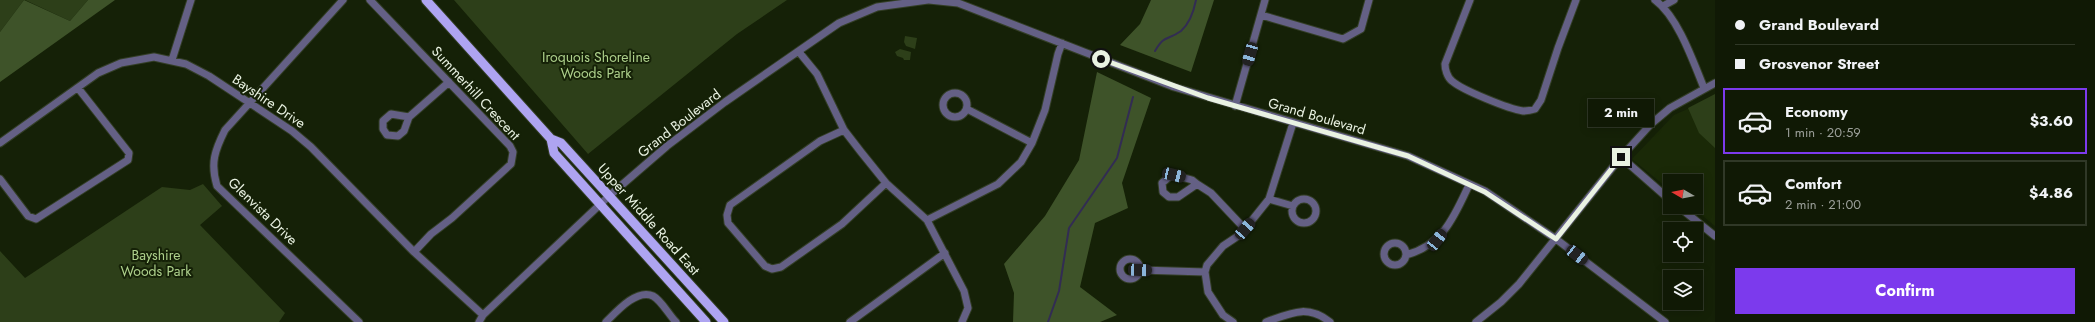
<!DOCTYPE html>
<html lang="en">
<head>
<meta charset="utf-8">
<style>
  :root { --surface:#101905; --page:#1e2613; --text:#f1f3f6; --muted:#9ca09a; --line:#303827; --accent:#7c3aed }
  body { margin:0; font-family:Jost,sans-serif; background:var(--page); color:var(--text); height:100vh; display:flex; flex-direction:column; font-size:15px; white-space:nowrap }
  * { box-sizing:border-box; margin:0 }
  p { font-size:13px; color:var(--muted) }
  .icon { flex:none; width:22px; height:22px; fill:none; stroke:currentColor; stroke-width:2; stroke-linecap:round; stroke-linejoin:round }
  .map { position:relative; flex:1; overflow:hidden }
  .details { display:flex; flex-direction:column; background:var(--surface); width:380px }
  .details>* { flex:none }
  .hud { display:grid; align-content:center; height:88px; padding:0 20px; background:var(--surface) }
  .needle { width:26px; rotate:279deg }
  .fabs { position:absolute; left:1663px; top:174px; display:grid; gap:8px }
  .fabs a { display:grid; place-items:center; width:40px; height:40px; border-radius:0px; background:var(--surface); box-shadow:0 2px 10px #0003,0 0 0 1px var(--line); font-size:20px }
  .end { position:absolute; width:18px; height:18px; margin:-9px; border:5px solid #e9f2e2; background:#111; box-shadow:0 0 0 2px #111 }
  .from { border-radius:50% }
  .bubble { position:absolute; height:28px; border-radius:0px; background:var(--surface); box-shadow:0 2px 10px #0003,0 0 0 1px var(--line); font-size:13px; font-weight:700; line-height:28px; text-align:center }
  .car { position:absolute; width:12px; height:24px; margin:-12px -6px; border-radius:5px; box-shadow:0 0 3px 1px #0007; background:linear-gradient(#222 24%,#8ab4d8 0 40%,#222 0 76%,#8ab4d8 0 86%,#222 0) }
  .hud b { display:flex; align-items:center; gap:14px; height:38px; font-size:15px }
  .hud b+b { border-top:1px solid var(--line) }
  .hud i { width:10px; height:10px; background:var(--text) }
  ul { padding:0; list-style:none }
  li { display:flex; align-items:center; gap:12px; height:66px; margin:0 8px 6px; padding:0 12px; border:2px solid var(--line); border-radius:0px }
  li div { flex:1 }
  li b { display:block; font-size:15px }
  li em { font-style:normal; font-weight:700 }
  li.current { border-color:var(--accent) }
  li>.icon { width:36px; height:36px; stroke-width:1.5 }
  .button { display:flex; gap:8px; margin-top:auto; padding:8px 20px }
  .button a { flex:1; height:46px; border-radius:0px; background:var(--accent); color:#fff; font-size:16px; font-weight:700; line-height:46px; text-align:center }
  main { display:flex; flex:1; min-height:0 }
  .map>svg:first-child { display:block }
  .built { fill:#1a2907 }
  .green { fill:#2d3f19 }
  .forest { fill:#3e5329 }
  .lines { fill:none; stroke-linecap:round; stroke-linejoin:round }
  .stream { stroke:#322c53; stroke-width:2 }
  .minor-casing { stroke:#333e26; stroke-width:9 }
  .major-casing { stroke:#333e26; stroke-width:11 }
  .minor { stroke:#646085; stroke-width:7 }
  .major { stroke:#aea4f1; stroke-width:9 }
  .route { stroke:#e9f2e2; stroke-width:5 }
  .labels { text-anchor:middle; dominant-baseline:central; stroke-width:4; stroke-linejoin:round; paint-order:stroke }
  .park-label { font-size:14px; fill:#aed18c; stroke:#152107 }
  .street-label { font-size:14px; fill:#e9f2e2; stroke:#152107 }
</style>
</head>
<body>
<main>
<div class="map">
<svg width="1715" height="322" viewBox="0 0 1715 322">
  <rect width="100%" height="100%" fill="#152107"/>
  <path class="built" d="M1715 97V226L1692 207H1696V181H1670V190L1632 159 1674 115Z"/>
  <path class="green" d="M0 0H24L0 32Z
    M25 0H88L70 21Z
    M454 0H787L737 34 588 154Z
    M905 36 917 38 915 49 906 46 904 42Z
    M900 49 911 52 910 60H904L903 58 897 56 895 52Z
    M1715 94V148L1699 133 1688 108Z
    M203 184 222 206 200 225 285 313 279 322H0V251L25 278 162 187 190 190Z"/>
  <path class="forest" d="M24 0 70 21 88 0H115L0 82V32Z
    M1151 0H1214L1191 72 1120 45 1140 24Z
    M1097 72 1151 98 1122 183 1128 208 1095 223 1080 287 1117 315 1100 322H1013L1014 293 1004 264 1045 216 1079 160Z"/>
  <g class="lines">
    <path class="stream" d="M1155 51C1165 34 1167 41 1181 31 1189 24 1194 10 1196 0
      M1048 322 1059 291 1069 228 1117 158 1133 97"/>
    <g class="minor-casing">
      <path id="minor" d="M343 0 225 130C215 150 210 163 217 186L359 322
        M370 0 510 146 513 152 511 164 452 218 431 234 414 252
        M929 0 958 3 1174 87 1408 156 1485 191 1556 239 1665 322
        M1470 0 1445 64C1445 69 1447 77 1452 81 1462 90 1509 109 1523 111 1527 111 1532 110 1535 109L1541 100 1558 48 1576 0
        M1655 0C1678 17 1693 61 1704 88
        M1663 6 1674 0
        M1261 15 1343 39 1361 29 1369 0
        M799 52 817 74 844 130 861 152 886 183 927 220 964 291 968 308 962 322
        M172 60 191 0
        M943 105a12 12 0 1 1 24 0a12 12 0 1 1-24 0Z
        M1235 106 1265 0
        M967 109 1032 143
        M391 114 409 117 404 131 398 136 387 135 383 129V121Z
        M409 117 449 82
        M844 130 820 141 730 205 727 215 728 223 765 266 772 269 781 267 842 224 886 183
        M0 143 98 73 121 63 154 57 186 64 209 76 292 131 311 147 414 252 483 315
        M1621 157 1670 200
        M1174 175 1192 180 1197 184 1178 197H1169L1163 192 1162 183 1169 177Z
        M0 179 28 216 36 219 128 160 129 153 78 88
        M1197 184 1211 193 1245 229
        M1269 199 1293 206
        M1292 211a12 12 0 1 1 24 0a12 12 0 1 1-24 0Z
        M1679 207 1715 236
        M927 220 998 184 1021 162 1032 143 1045 110 1058 54 1062 43
        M1384 254a11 11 0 1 1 22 0a11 11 0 1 1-22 0Z
        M1406 255C1443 245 1454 217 1469 185
        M1120 269a10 10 0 1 1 20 0a10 10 0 1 1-20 0Z
        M1140 270 1205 272
        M479 322 483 315 609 196 667 146 725 102 839 23 877 7 928 0
        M606 322C616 312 637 288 653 296 661 300 669 315 676 322
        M850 322 945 253
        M1233 322 1223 315 1208 292 1205 272 1207 265 1223 246 1241 234 1269 199 1293 123
        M1266 322C1291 313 1307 304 1330 322
        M1476 322 1501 302 1519 284 1621 157 1651 124 1670 108 1715 83"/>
    </g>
    <g class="major-casing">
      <path id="major" d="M426 0 551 139 561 143 724 322
        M551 139 554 153 706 322"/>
    </g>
    <use href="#minor" class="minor"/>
    <use href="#major" class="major"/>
  </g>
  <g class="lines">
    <path class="route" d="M1101 59 1208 98 1408 156 1485 192 1556 239 1621 157"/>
  </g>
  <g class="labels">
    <g class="park-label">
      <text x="596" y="57">Iroquois Shoreline<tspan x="596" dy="16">Woods Park</tspan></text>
      <text x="156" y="255">Bayshire<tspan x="156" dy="16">Woods Park</tspan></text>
    </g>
    <g class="street-label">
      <text transform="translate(476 93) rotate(47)">Summerhill Crescent</text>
      <text transform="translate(269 101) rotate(34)">Bayshire Drive</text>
      <text transform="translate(1317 116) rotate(16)">Grand Boulevard</text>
      <text transform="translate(679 123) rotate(-38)">Grand Boulevard</text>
      <text transform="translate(263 211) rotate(44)">Glenvista Drive</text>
      <text transform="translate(649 219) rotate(48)">Upper Middle Road East</text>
    </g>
  </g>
</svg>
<div class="fabs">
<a><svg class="needle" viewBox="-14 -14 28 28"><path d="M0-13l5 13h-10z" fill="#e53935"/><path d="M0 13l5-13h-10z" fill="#9ca09a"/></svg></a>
<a><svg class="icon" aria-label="locate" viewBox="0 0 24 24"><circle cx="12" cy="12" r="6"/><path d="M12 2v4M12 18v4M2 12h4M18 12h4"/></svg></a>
<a><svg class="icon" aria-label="layers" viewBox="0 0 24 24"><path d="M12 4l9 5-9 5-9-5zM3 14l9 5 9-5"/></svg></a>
</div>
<i class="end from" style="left:1101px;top:59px"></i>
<i class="end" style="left:1621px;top:157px"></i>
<div class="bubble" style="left:1588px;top:99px;width:66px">2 min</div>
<i class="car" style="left:1250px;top:54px;rotate:196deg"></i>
<i class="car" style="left:1174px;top:175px;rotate:103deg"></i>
<i class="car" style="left:1245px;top:229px;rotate:41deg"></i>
<i class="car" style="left:1437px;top:240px;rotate:38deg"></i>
<i class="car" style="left:1577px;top:255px;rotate:128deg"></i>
<i class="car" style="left:1140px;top:270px;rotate:92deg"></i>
</div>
<section class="details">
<div class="hud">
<b><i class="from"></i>Grand Boulevard</b>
<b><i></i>Grosvenor Street</b>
</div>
<ul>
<li class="current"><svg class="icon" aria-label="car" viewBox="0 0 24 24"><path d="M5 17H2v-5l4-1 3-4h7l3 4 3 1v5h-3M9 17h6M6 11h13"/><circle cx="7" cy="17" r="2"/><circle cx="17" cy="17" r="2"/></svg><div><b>Economy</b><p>1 min · 20:59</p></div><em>$3.60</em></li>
<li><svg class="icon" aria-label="car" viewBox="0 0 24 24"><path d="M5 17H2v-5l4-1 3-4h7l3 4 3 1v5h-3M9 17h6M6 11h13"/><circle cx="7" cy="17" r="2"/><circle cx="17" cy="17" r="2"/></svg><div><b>Comfort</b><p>2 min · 21:00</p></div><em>$4.86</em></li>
</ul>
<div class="button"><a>Confirm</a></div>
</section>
</main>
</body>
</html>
